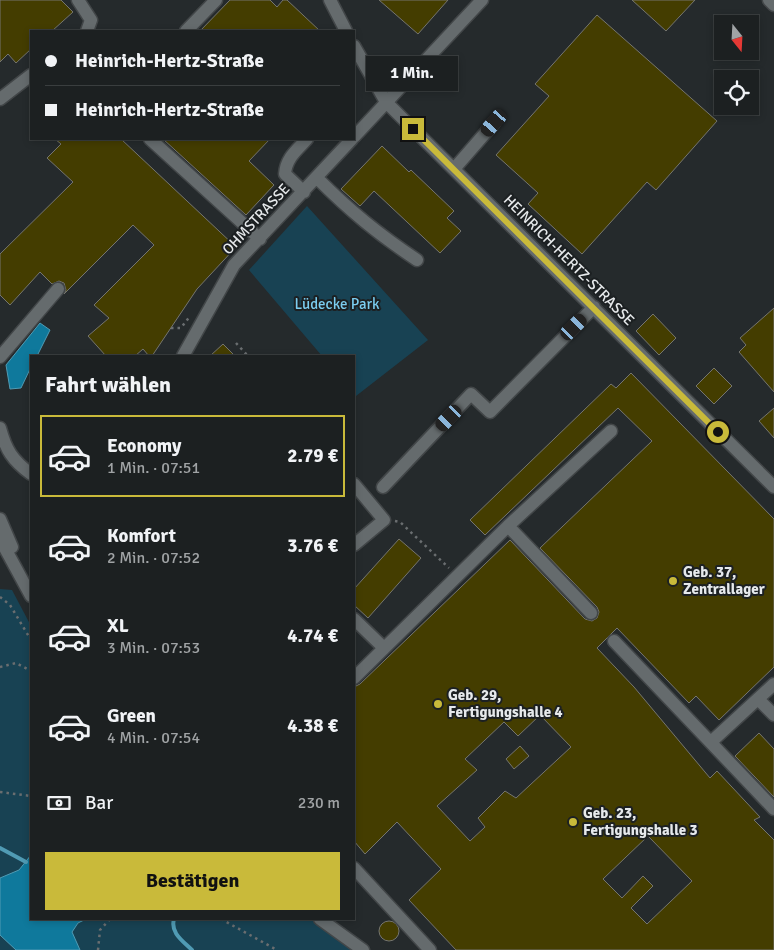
<!DOCTYPE html>
<html lang="de">
<head>
<meta charset="utf-8">
<style>
  :root { --surface:#1c2021; --page:#292d2e; --text:#f1f3f6; --muted:#a0a3a5; --line:#3a3e3f; --accent:#c9ba3a }
  body { margin:0; font-family:Signika,sans-serif; background:var(--page); color:var(--text); height:100vh; display:flex; flex-direction:column; font-size:19px; white-space:nowrap }
  * { box-sizing:border-box; margin:0 }
  p { font-size:16px; color:var(--muted) }
  .icon { flex:none; width:28px; height:28px; fill:none; stroke:currentColor; stroke-width:2; stroke-linecap:round; stroke-linejoin:round }
  .map { position:relative; flex:1; overflow:hidden }
  .panel { position:absolute; left:30px; top:355px; width:325px; height:565px; display:flex; flex-direction:column; background:var(--surface); border-radius:0px; box-shadow:0 2px 8px #0003,0 0 0 1px var(--line) }
  .panel>* { flex:none }
  .top-card { position:absolute; left:30px; top:30px; width:325px; height:110px; border-radius:0px; box-shadow:0 2px 8px #0003,0 0 0 1px var(--line); display:grid; align-content:center; height:110px; padding:0 15px; background:var(--surface) }
  .needle { width:32px; rotate:162deg }
  .controls { position:absolute; left:714px; top:15px; display:grid; gap:10px }
  .controls a { display:grid; place-items:center; width:45px; height:45px; border-radius:0px; background:var(--surface); box-shadow:0 2px 8px #0003,0 0 0 1px var(--line); font-size:25px }
  .end { position:absolute; width:22px; height:22px; margin:-11px; border:6px solid #c9ba3a; background:#111; box-shadow:0 0 0 2px #111 }
  .from { border-radius:50% }
  .bubble { position:absolute; height:35px; border-radius:0px; background:var(--surface); box-shadow:0 2px 8px #0003,0 0 0 1px var(--line); font-size:16px; font-weight:800; line-height:35px; text-align:center }
  .car { position:absolute; width:15px; height:30px; margin:-15px -8px; border-radius:6px; box-shadow:0 0 4px 1px #0007; background:linear-gradient(#222 24%,#8ab4d8 0 40%,#222 0 76%,#8ab4d8 0 86%,#222 0) }
  .top-card b { display:flex; align-items:center; gap:18px; height:48px; font-size:19px }
  .top-card b+b { border-top:1px solid var(--line) }
  .top-card i { width:12px; height:12px; background:var(--text) }
  ul { padding:0; list-style:none }
  li { display:flex; align-items:center; gap:15px; height:82px; margin:0 10px 8px; padding:0 5px; border:2px solid transparent; border-radius:0px }
  li div { flex:1 }
  li b { display:block; font-size:19px }
  li em { font-style:normal; font-weight:800 }
  li.current { border-color:var(--accent) }
  li>.icon { width:45px; height:45px; stroke-width:1.5 }
  h2 { padding:0 15px; font-size:22px; line-height:60px }
  .pay { display:flex; align-items:center; gap:12px; height:55px; padding:0 15px; font-size:19px }
  .pay p { margin-inline-start:auto }
  .cta { display:flex; gap:10px; margin-top:auto; padding:10px 15px }
  .cta a { flex:1; height:58px; border-radius:0px; background:var(--accent); color:#111; font-size:20px; font-weight:800; line-height:58px; text-align:center }
  .map>svg:first-child { display:block }
  .green { fill:#184253 }
  .water { fill:#0f799c; stroke:#509bb4 }
  .lines { fill:none; stroke-linecap:round; stroke-linejoin:round }
  .stream { stroke:#509bb4; stroke-width:4 }
  .building { fill:#443d00; stroke:#75756f; fill-rule:evenodd }
  .minor-casing { stroke:#424648; stroke-width:15 }
  .path { stroke:#6a6e70; stroke-width:2.5; stroke-dasharray:2.5 4; stroke-linecap:butt }
  .minor { stroke:#656b6d; stroke-width:12 }
  .route { stroke:#c9ba3a; stroke-width:6 }
  .poi-dot { fill:#c9ba3a; stroke:#1c2022; stroke-width:2 }
  .labels { text-anchor:middle; dominant-baseline:central; stroke-width:4; stroke-linejoin:round; paint-order:stroke }
  .street-label { font-size:15px; fill:#e6e9eb; stroke:#1c2022 }
  .park-label { font-size:15px; fill:#7bcdf0; stroke:#1c2022 }
  .poi-label { font-size:15px; font-weight:bold; fill:#e6e9eb; stroke:#1c2022; text-anchor:start }
</style>
</head>
<body>
<div class="map">
<svg width="774" height="950" viewBox="0 0 774 950">
  <rect width="100%" height="100%" fill="#252a2c"/>
  <path class="green" d="M307 206 428 340 356 396 354 393V356H322L249 270Z
    M0 589 12 590 31 626V919H313L342 938 353 950H0Z"/>
  <path class="water" d="M40 323 50 330 37 356H31V367L21 388 10 389 6 365Z
    M31 855V919H86L78 923 72 932 80 950H16L0 935V878L19 870Z"/>
  <g class="lines">
    <path class="stream" d="M0 848 26 862
      M174 919C170 933 183 941 192 950"/>
  </g>
  <path class="building" d="M0 0H61L73 12 52 31H31V49L16 63 8 54 0 62Z
    M230 0H270L277 7 283 0H287L320 31H200Z
    M379 0H448L418 34Z
    M632 0H695L666 31Z
    M597 15 717 121 656 190 647 182 582 254 528 204 538 193 496 155 549 96 535 84Z
    M55 139H121L236 247 197 289 152 356H149L143 349 135 356H106L88 336 109 318 94 305 154 245 133 225 64 294 66 290 64 283 59 281 52 284 40 272 10 305 0 295V254L73 182 47 158 61 144Z
    M163 139H270L249 161 274 185 246 215Z
    M382 146 409 172 411 170 454 211 447 218 461 231 440 253 374 191 360 206 341 189Z
    M774 308V392L739 352 746 345 740 338Z
    M653 314 676 338 659 355 636 331Z
    M223 344 235 356H210Z
    M714 368 732 386 714 404 696 386Z
    M631 373 774 519V667L719 720 696 696 689 703 617 628 597 648 634 687 710 778 717 771 760 817 754 820 774 840V950H456L409 900 441 869 397 822 365 854 354 841V687L360 684 510 540 585 619 592 621 597 618 599 612 597 607 540 548 652 441 618 408 485 535 470 520 611 384 616 388ZM540 715 571 747 516 798 505 791 478 818 485 827 470 841 437 806 477 770 465 759 504 722 518 736ZM648 836 692 881 647 924 631 908 653 886 643 876 622 898 603 879Z
    M774 408V438L759 421Z
    M399 539 421 558 368 618 354 605V589Z
    M759 733 774 749V797L735 756Z
    M520 746 529 756 514 769 506 759Z
    M379 931a10 10 0 1 1 20 0a10 10 0 1 1-20 0Z"/>
  <g class="lines">
    <g class="minor-casing">
      <path id="minor" d="M78 0 91 20 87 31
        M330 0 346 31
        M769 0 774 5
        M186 31 216 0
        M354 46 386 102 774 487
        M0 99 31 75
        M354 137 482 0
        M150 139 260 239
        M454 169 494 123
        M317 178C350 211 378 234 417 260
        M304 192 285 174C286 158 297 150 307 139
        M183 356 234 265 352 139
        M0 357 58 289
        M0 428C6 450 12 460 31 474
        M354 484 384 520 354 545
        M383 487 471 394 490 412 594 307
        M0 519 12 547
        M508 526 591 613
        M0 539 31 596
        M354 619 384 648
        M614 641 774 809
        M354 678 508 526 611 431
        M758 699 774 715
        M711 742 774 684
        M354 868 430 950
        M320 919 363 950"/>
    </g>
    <path class="path" d="M171 328H181L190 316
      M236 343 248 356
      M395 521 400 522 449 568
      M0 597 10 605 31 640
      M0 667 16 663 31 671
      M0 792 31 796
      M221 919 277 950
      M98 950 100 930 110 919"/>
    <use href="#minor" class="minor"/>
  </g>
  <g class="lines">
    <path class="route" d="M413 129 718 432"/>
  </g>
  <g class="poi-dot">
    <circle cx="673" cy="581" r="5"/>
    <circle cx="438" cy="704" r="5"/>
    <circle cx="573" cy="822" r="5"/>
  </g>
  <g class="labels">
    <g class="street-label">
      <text transform="translate(256 219) rotate(-47)">OHMSTRASSE</text>
      <text transform="translate(569 260) rotate(45)">HEINRICH-HERTZ-STRASSE</text>
    </g>
    <g class="park-label">
      <text x="337" y="304">Lüdecke Park</text>
    </g>
    <g class="poi-label">
      <text x="683" y="572">Geb. 37,<tspan x="683" dy="17">Zentrallager</tspan></text>
      <text x="448" y="695">Geb. 29,<tspan x="448" dy="17">Fertigungshalle 4</tspan></text>
      <text x="583" y="813">Geb. 23,<tspan x="583" dy="17">Fertigungshalle 3</tspan></text>
    </g>
  </g>
</svg>
<div class="controls">
<a><svg class="needle" viewBox="-14 -14 28 28"><path d="M0-13l5 13h-10z" fill="#e53935"/><path d="M0 13l5-13h-10z" fill="#a0a3a5"/></svg></a>
<a><svg class="icon" aria-label="locate" viewBox="0 0 24 24"><circle cx="12" cy="12" r="6"/><path d="M12 2v4M12 18v4M2 12h4M18 12h4"/></svg></a>
</div>
<i class="end from" style="left:718px;top:432px"></i>
<i class="end" style="left:413px;top:129px"></i>
<div class="bubble" style="left:366px;top:56px;width:92px">1 Min.</div>
<i class="car" style="left:494px;top:123px;rotate:221deg"></i>
<i class="car" style="left:574px;top:327px;rotate:45deg"></i>
<i class="car" style="left:449px;top:418px;rotate:224deg"></i>
<div class="top-card">
<b><i class="from"></i>Heinrich-Hertz-Straße</b>
<b><i></i>Heinrich-Hertz-Straße</b>
</div>
<section class="panel">
<h2>Fahrt wählen</h2>
<ul>
<li class="current"><svg class="icon" aria-label="car" viewBox="0 0 24 24"><path d="M5 17H2v-5l4-1 3-4h7l3 4 3 1v5h-3M9 17h6M6 11h13"/><circle cx="7" cy="17" r="2"/><circle cx="17" cy="17" r="2"/></svg><div><b>Economy</b><p>1 Min. · 07:51</p></div><em>2.79 €</em></li>
<li><svg class="icon" aria-label="car" viewBox="0 0 24 24"><path d="M5 17H2v-5l4-1 3-4h7l3 4 3 1v5h-3M9 17h6M6 11h13"/><circle cx="7" cy="17" r="2"/><circle cx="17" cy="17" r="2"/></svg><div><b>Komfort</b><p>2 Min. · 07:52</p></div><em>3.76 €</em></li>
<li><svg class="icon" aria-label="car" viewBox="0 0 24 24"><path d="M5 17H2v-5l4-1 3-4h7l3 4 3 1v5h-3M9 17h6M6 11h13"/><circle cx="7" cy="17" r="2"/><circle cx="17" cy="17" r="2"/></svg><div><b>XL</b><p>3 Min. · 07:53</p></div><em>4.74 €</em></li>
<li><svg class="icon" aria-label="car" viewBox="0 0 24 24"><path d="M5 17H2v-5l4-1 3-4h7l3 4 3 1v5h-3M9 17h6M6 11h13"/><circle cx="7" cy="17" r="2"/><circle cx="17" cy="17" r="2"/></svg><div><b>Green</b><p>4 Min. · 07:54</p></div><em>4.38 €</em></li>
</ul>
<div class="pay"><svg class="icon" aria-label="cash" viewBox="0 0 24 24"><path d="M3 7h18v10H3z"/><circle cx="12" cy="12" r="2"/></svg>Bar<p>230 m</p></div>
<div class="cta"><a>Bestätigen</a></div>
</section>
</div>
</body>
</html>
